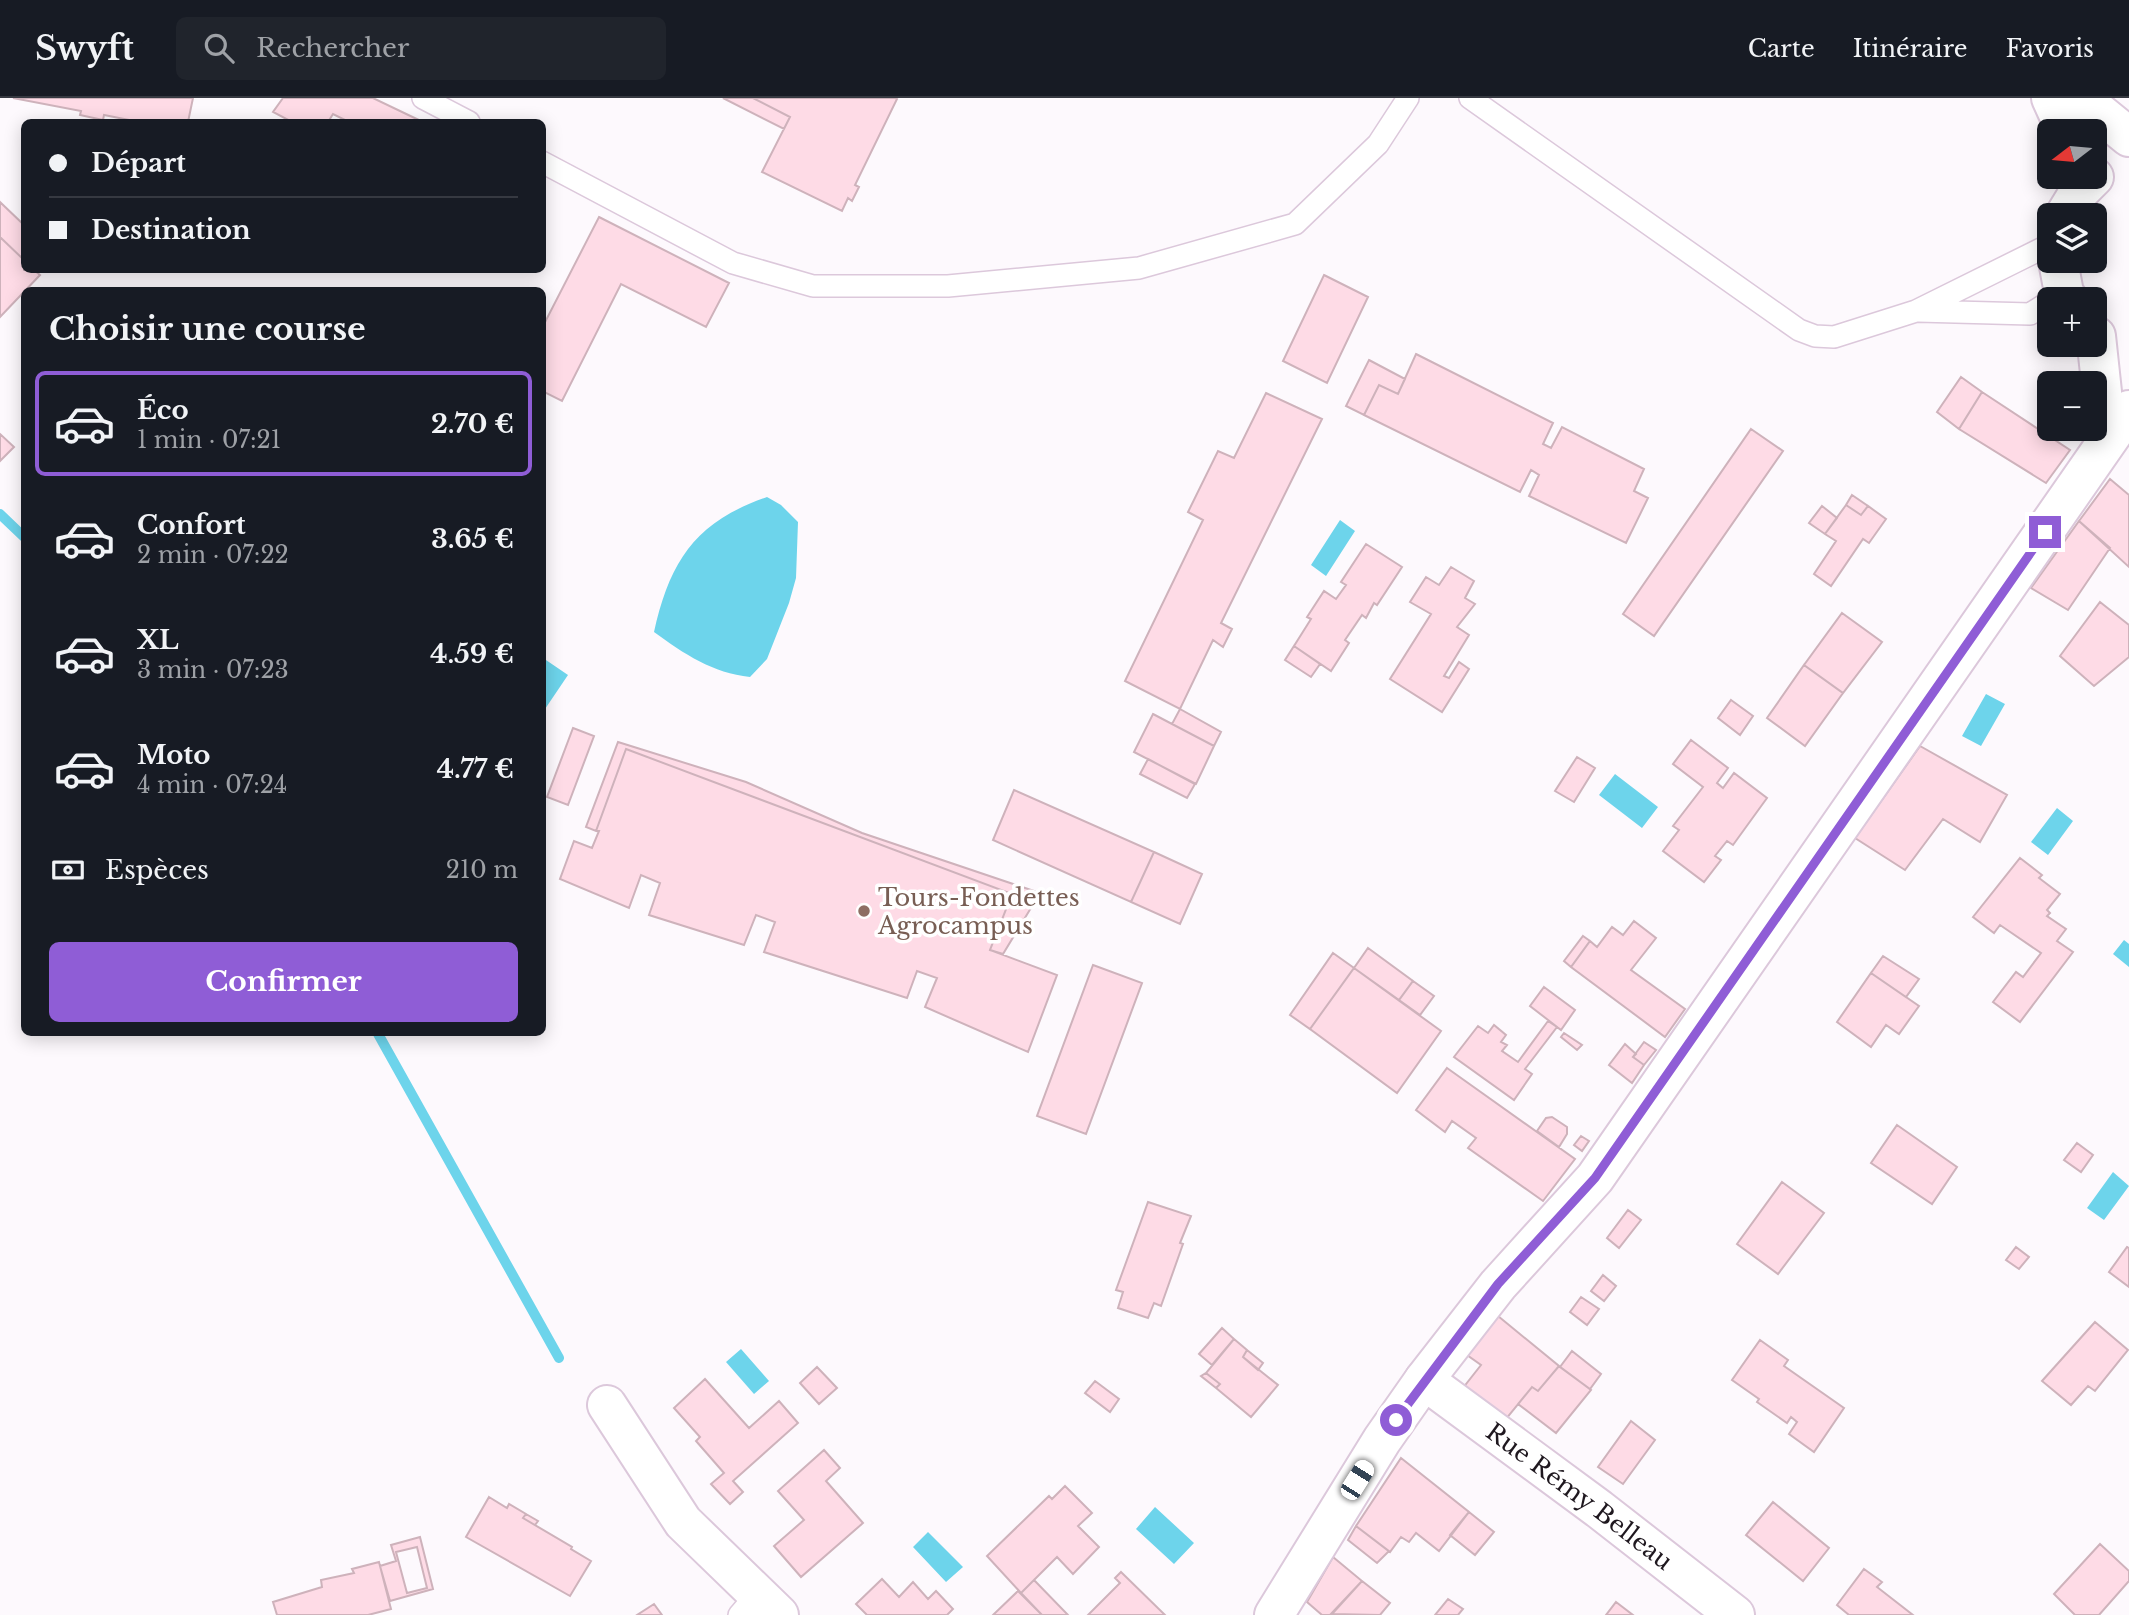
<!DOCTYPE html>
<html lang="fr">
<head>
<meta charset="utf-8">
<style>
  :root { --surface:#171b24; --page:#20242c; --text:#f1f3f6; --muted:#9ea1a6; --line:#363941; --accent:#8f5dd6 }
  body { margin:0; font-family:"Libre Baskerville",serif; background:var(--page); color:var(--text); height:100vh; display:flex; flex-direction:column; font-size:26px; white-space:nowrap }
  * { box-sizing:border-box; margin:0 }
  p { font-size:23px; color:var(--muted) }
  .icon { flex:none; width:38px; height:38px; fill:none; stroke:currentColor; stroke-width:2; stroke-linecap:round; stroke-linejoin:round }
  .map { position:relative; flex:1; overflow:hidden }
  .details { position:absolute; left:21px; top:189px; width:525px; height:749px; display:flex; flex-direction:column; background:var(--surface); border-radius:10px; box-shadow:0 4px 18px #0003 }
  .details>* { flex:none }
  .guide { position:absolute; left:21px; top:21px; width:525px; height:154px; border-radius:10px; box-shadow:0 4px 18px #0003; display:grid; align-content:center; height:154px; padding:0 28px; background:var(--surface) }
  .needle { width:46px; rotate:254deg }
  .buttons { position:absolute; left:2037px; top:21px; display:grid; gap:14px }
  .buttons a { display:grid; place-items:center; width:70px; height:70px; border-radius:10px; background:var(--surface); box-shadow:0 4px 18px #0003; font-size:35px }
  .end { position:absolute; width:32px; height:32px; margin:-16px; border:9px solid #8f5dd6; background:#fff; box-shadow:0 0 0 4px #fff }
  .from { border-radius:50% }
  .car { position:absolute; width:21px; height:42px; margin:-21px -10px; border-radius:9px; box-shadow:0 0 5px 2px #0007; background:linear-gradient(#fff 24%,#345 0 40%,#fff 0 76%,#345 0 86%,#fff 0) }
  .guide b { display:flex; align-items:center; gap:24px; height:66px; font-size:26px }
  .guide b+b { border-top:2px solid var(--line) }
  .guide i { width:18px; height:18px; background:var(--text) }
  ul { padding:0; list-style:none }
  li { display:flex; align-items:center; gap:21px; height:105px; margin:0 14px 10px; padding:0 14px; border:4px solid transparent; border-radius:10px }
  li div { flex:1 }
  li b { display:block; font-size:26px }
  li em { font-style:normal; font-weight:700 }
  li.current { border-color:var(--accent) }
  li>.icon { width:63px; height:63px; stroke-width:1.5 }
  h2 { padding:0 28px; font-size:32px; line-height:84px }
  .pay { display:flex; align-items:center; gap:18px; height:77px; padding:0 28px; font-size:26px }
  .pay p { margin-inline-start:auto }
  .button { display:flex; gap:14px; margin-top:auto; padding:14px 28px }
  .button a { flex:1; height:80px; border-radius:10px; background:var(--accent); color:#fff; font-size:28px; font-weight:700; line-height:80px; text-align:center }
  header { display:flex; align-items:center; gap:42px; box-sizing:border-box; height:98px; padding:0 35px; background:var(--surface); border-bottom:2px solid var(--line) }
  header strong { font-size:33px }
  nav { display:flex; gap:38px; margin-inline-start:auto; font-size:24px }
  .search { width:490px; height:63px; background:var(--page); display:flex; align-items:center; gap:18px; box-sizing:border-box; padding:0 24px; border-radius:10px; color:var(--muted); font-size:26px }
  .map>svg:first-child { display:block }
  .water { fill:#6dd4eb }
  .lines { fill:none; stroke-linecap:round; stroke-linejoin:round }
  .stream { stroke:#6dd4eb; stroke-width:10 }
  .building { fill:#fedbe6; stroke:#ceb2bb; stroke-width:2; fill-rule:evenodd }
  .lane-casing { stroke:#dcc8db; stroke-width:24 }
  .street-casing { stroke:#dcc8db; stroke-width:42 }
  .secondary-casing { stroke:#dcc8db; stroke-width:42 }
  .lane { stroke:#fff; stroke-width:21 }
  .street { stroke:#fff; stroke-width:38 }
  .secondary { stroke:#fff; stroke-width:38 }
  .route { stroke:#8f5dd6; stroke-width:9 }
  .education-dot { fill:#8d6e63; stroke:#fff; stroke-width:2.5 }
  .labels { text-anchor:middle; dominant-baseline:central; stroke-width:7; stroke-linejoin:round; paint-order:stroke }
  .education-label { font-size:24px; fill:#785e54; stroke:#fff; text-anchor:start }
  .street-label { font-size:24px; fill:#1f181f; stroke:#fff }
</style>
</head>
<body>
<header>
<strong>Swyft</strong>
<div class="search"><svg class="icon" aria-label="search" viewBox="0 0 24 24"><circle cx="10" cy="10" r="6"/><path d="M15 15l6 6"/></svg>Rechercher</div>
<nav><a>Carte</a><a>Itinéraire</a><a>Favoris</a></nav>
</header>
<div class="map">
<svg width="2129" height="1517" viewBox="0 0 2129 1517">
  <rect width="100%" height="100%" fill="#fdf9fd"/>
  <path class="water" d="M767 399 781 407 798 424 796 480 789 505 767 561 750 579C713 575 684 556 654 534 670 463 695 424 767 399Z
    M1340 422 1355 433 1326 478 1311 467Z
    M543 560 568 577 543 614Z
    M1986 596 2005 606 1981 648 1962 638Z
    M1615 676 1658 709 1642 730 1599 697Z
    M2057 710 2073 723 2048 757 2031 744Z
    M2124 842 2129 846V869L2113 856Z
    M2113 1074 2129 1088 2104 1122 2087 1110Z
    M741 1251 769 1283 754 1296 726 1264Z
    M1155 1409 1194 1445 1174 1466 1136 1431Z
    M928 1434 963 1469 946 1484 913 1449Z"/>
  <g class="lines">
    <path class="stream" d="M0 416 24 439
      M377 934 559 1260"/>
  </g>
  <path class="building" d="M13 0H193L188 24H139L104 17 103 22 80 17 81 13Z
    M283 0H373L423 24H349L333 16 328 24H292L273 14Z
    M723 0H753L790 19 784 31Z
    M753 0H895L897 1 855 87 859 89 852 103 848 100 842 113 762 74 790 19Z
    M0 104 24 127V162L0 139Z
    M599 119 729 185 706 229 621 186 562 303 542 293V230Z
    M0 139 24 162V172H34L40 177 0 219Z
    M1324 177 1368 199 1327 285 1283 263Z
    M1416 256 1553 325 1543 346 1551 350 1562 329 1644 371 1634 393 1648 400 1626 445 1529 398 1539 377 1531 372 1520 394 1364 317 1379 287 1398 296Z
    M1369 262 1405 281 1398 296 1379 287 1364 317 1346 308Z
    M1961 279 1982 294 1959 331 1937 314Z
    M1982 294 2070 352 2046 385 1959 331Z
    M1266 295 1322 321 1221 525 1232 531 1223 549 1213 542 1180 611 1125 583 1203 422 1188 414 1218 353 1234 360Z
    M1751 331 1783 353 1654 538 1623 516Z
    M0 336 14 349 0 363Z
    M2110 381 2129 397V469L2079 423Z
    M1852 397 1868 408 1861 417 1846 407Z
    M1846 407 1861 417 1868 408 1886 421 1869 445 1863 441 1831 488 1814 476 1836 443 1825 436Z
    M1822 408 1837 420 1825 436 1809 425Z
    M2079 423 2110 450 2068 512 2031 490Z
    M1366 446 1402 469 1377 507 1374 505 1366 520 1362 517 1345 542 1349 545 1331 573 1294 548 1311 521 1307 519 1324 493 1336 501 1346 487 1341 484Z
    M1451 469 1474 483 1465 500 1475 506 1457 529 1469 537 1444 578 1449 580 1459 564 1469 571 1442 614 1390 581 1431 516 1410 504 1426 479 1439 487Z
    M2100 504 2129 527V559L2094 588 2060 558Z
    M1842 515 1882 544 1843 595 1804 567Z
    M1294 548 1320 566 1311 579 1285 562Z
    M1804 567 1843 595 1805 648 1767 620Z
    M1731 602 1753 618 1740 637 1718 620Z
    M1180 611 1221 634 1214 648 1172 626Z
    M1153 616 1214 648 1196 686 1134 654Z
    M573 630 594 638 568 707 547 699Z
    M1691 642 1728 670 1717 685 1723 690 1734 675 1767 700 1733 747 1727 743 1715 758 1721 762 1704 784 1663 753 1679 732 1673 728 1703 689 1673 666Z
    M618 644 746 684 862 735 1040 795 1003 856 990 852 1012 796 626 651 596 733 586 729Z
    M1920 648 2007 697 1980 744 1943 721 1905 772 1855 740Z
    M626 651 1012 796 990 852 1057 877 1028 954 925 909 937 880 917 873 907 900 764 854 775 824 756 817 744 847 649 817 660 785 641 777 629 810 560 781 574 743 592 750 599 733H596Z
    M1577 659 1595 670 1574 704 1555 693Z
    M1148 661 1195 686 1187 700 1140 676Z
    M1014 692 1154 754 1131 804 993 742Z
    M1154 754 1202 776 1180 826 1131 804Z
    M2020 760 2042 777 2039 780 2060 796 2047 812 2050 815 2047 818 2066 831 2057 843 2073 854 2020 924 1993 904 2016 874 2023 879 2041 855 2000 827 1994 835 1973 819Z
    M1634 823 1656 840 1631 872 1685 911 1665 939 1571 869 1590 843 1597 849 1612 829 1623 837Z
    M1583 838 1590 843 1571 869 1564 863Z
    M1368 850 1413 883 1399 902 1354 870Z
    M1333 855 1354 870 1310 931 1290 917Z
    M1883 858 1919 881 1906 899 1871 875Z
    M1093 867 1142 885 1086 1036 1037 1018Z
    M1354 870 1441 933 1397 995 1310 931Z
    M1871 875 1919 908 1899 936 1886 927 1871 949 1837 924Z
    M1413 883 1434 898 1420 917 1399 902Z
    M1544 889 1575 912 1561 932 1530 908Z
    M1548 923 1557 929 1525 971 1532 976 1514 1002 1454 959 1478 928 1488 935 1494 927 1506 937 1501 944 1507 947 1502 953 1518 964Z
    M1564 935 1582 947 1577 952 1561 939Z
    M1644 944 1656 952 1644 967 1633 959Z
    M1625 946 1636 956 1633 959 1644 967 1632 985 1609 967Z
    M1447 970 1575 1061 1543 1103 1468 1050 1476 1040 1452 1023 1445 1034 1416 1012Z
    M1552 1019 1567 1029V1036L1559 1049 1537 1033 1546 1020Z
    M1897 1027 1957 1069 1932 1106 1871 1065Z
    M1581 1038 1589 1043 1582 1053 1574 1047Z
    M2077 1045 2093 1057 2081 1074 2064 1062Z
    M1782 1084 1824 1115 1778 1176 1737 1146Z
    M1148 1104 1191 1118 1180 1145 1183 1146 1161 1208 1154 1205 1148 1220 1118 1210 1123 1194 1116 1192Z
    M1628 1112 1641 1122 1619 1150 1607 1140Z
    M2016 1149 2029 1159 2019 1171 2006 1162Z
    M2127 1149 2129 1150V1189L2109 1174Z
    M1603 1177 1616 1188 1604 1203 1591 1193Z
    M1581 1199 1599 1211 1587 1227 1570 1214Z
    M1498 1218 1559 1268 1538 1293 1532 1289 1502 1326 1459 1295 1481 1267 1467 1257Z
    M2095 1224 2128 1252 2095 1293 2088 1288 2071 1307 2042 1283Z
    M1222 1230 1234 1241 1212 1267 1199 1256Z
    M1234 1241 1247 1252 1243 1259 1278 1287 1251 1319 1216 1290 1220 1286 1206 1275Z
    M1760 1242 1788 1262 1784 1268 1844 1310 1814 1354 1789 1336 1797 1324 1791 1319 1787 1325 1757 1304 1759 1301 1732 1282Z
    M1247 1252 1263 1265 1258 1272 1243 1259Z
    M1572 1253 1601 1276 1590 1291 1560 1269Z
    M1559 1268 1591 1292 1556 1335 1518 1306 1532 1289 1538 1293Z
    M817 1269 837 1290 819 1306 800 1285Z
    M1206 1275 1220 1286 1216 1290 1201 1278Z
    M705 1281 749 1330 779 1303 798 1325 733 1383 743 1394 730 1406 711 1386 724 1375 696 1343 700 1339 674 1310Z
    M1095 1283 1119 1301 1110 1314 1085 1295Z
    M1631 1323 1655 1342 1623 1386 1598 1369Z
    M824 1352 840 1370 826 1383 863 1425 801 1479 774 1448 804 1422 778 1393Z
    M1401 1360 1469 1414 1439 1453 1416 1435 1409 1444 1401 1439 1390 1454 1356 1428Z
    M1065 1388 1092 1415 1078 1428 1099 1449 1073 1476 1057 1459 1021 1495 987 1458 1049 1398 1052 1401Z
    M489 1399 507 1410 509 1406 526 1416 523 1420 572 1449 571 1451 591 1463 570 1498 466 1439Z
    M1773 1404 1829 1450 1803 1483 1746 1437Z
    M1469 1414 1494 1434 1475 1457 1450 1437Z
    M526 1416 538 1423 535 1427 523 1420Z
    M1356 1428 1389 1453 1377 1465 1348 1442Z
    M420 1439 433 1491 390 1503 380 1468 396 1463 391 1447ZM417 1449 427 1490 407 1495 396 1454Z
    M2100 1446 2129 1473V1483L2099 1517H2075L2054 1496Z
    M1333 1459 1362 1483 1330 1517H1322L1307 1504Z
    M379 1464 391 1511 368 1517H277L273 1504 322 1489 321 1482 354 1475 352 1471Z
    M1864 1471 1882 1484 1877 1489 1913 1517H1849L1837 1507Z
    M1121 1474 1165 1517H1088L1120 1485 1115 1480Z
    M882 1481 899 1499 913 1484 928 1501 936 1493 953 1511 947 1517H867L856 1506Z
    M1034 1482 1068 1517H1042L1021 1495Z
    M1362 1483 1390 1505 1380 1517 1332 1516Z
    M1018 1493 1042 1517H993Z
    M1448 1501 1463 1511 1458 1517H1435Z
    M1616 1504 1633 1517H1606Z
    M654 1506 662 1517H637Z"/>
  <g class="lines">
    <g class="lane-casing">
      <path id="lane" d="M423 0 469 24
        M1470 0 1799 232 1815 238 1834 239 1916 213 2049 147
        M542 64 733 165 813 188H948L1139 170 1295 126 1378 46 1408 0
        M1918 213 2030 216 2049 204
        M739 1517 757 1496"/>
    </g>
    <g class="street-casing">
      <g id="street">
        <path id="s1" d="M1424 1282 1599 1411 1735 1517"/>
        <path d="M607 1307 683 1424 779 1517"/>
      </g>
    </g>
    <g class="secondary-casing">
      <path id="secondary" d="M2051 0 2066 33
        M2081 0 2129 39
        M2065 117 2079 94 2094 79
        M2058 163 2064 195 2068 201
        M2095 323 2102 294 2096 238
        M1274 1517 1382 1342 1424 1282 1498 1187 1595 1080 2129 312"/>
    </g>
    <use href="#lane" class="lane"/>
    <use href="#street" class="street"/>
    <use href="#secondary" class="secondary"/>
  </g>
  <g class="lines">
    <path class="route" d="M1396 1322 1498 1186 1595 1080 2045 434"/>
  </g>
  <circle class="education-dot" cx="864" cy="813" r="7"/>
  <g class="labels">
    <g class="education-label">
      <text x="878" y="799">Tours-Fondettes<tspan x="878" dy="28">Agrocampus</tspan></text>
    </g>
    <g class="street-label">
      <text stroke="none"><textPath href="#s1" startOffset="194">Rue Rémy Belleau</textPath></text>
    </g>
  </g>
</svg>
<div class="buttons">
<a><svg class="needle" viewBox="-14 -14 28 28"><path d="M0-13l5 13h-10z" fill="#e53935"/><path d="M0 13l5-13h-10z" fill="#9ea1a6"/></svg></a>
<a><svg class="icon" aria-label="layers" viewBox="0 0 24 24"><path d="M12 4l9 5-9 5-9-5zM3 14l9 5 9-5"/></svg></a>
<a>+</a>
<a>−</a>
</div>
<i class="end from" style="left:1396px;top:1322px"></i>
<i class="end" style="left:2045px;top:434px"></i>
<i class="car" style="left:1357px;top:1382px;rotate:32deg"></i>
<div class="guide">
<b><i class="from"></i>Départ</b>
<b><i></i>Destination</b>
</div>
<section class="details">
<h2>Choisir une course</h2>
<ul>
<li class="current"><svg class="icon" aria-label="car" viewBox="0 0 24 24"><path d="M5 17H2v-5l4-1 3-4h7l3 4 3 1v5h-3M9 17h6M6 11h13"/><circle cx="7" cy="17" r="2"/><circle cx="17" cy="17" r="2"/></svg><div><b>Éco</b><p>1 min · 07:21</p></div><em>2.70 €</em></li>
<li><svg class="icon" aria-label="car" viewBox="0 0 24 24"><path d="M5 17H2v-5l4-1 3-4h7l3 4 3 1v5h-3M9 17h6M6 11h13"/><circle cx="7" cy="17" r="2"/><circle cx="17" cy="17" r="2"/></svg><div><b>Confort</b><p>2 min · 07:22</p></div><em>3.65 €</em></li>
<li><svg class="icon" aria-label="car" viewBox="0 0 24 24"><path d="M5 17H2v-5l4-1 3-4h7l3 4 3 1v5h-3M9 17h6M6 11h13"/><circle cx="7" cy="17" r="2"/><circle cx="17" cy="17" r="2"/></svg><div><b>XL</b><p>3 min · 07:23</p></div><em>4.59 €</em></li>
<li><svg class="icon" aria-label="car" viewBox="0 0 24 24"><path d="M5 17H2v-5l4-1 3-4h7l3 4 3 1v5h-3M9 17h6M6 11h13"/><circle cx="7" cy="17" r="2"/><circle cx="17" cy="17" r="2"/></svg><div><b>Moto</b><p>4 min · 07:24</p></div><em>4.77 €</em></li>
</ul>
<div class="pay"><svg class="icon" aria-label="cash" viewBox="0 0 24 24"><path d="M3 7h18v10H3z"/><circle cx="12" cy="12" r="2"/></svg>Espèces<p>210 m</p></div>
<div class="button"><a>Confirmer</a></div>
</section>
</div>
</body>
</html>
